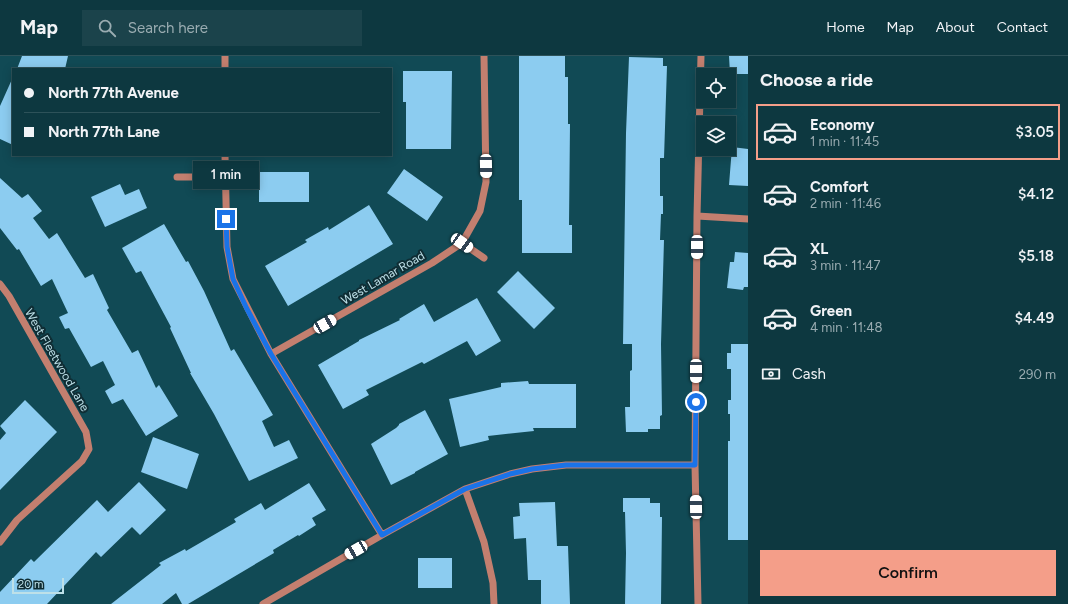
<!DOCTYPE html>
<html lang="en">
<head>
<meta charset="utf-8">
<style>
  :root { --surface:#0d3840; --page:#1b434b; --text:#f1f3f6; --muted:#9aacb1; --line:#2d5259; --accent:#f49e89 }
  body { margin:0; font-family:Figtree,sans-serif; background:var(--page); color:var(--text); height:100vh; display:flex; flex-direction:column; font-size:15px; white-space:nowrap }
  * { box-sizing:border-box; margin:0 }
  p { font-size:13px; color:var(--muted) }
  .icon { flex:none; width:22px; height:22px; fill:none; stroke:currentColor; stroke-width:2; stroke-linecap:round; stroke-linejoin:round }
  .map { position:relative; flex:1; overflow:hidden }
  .sheet { display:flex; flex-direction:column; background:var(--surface); width:320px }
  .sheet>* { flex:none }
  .banner { position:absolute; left:12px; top:12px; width:380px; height:88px; border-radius:0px; box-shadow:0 2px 10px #0003,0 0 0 1px var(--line); display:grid; align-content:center; height:88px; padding:0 12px; background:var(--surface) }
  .controls { position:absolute; left:696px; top:12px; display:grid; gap:8px }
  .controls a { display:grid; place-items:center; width:40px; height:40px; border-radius:0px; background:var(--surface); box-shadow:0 2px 10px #0003,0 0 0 1px var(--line); font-size:20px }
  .scale { position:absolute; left:12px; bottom:10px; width:52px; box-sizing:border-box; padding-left:4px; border:2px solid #bee0e8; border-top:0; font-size:11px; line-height:14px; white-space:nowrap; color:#bee0e8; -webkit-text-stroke:3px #0f2d34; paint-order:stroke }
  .end { position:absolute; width:18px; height:18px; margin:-9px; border:5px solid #1a73e8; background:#fff; box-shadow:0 0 0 2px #fff }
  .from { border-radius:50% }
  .bubble { position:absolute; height:28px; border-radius:0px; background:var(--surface); box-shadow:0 2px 10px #0003,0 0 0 1px var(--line); font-size:13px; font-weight:600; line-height:28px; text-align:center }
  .car { position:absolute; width:12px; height:24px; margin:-12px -6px; border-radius:5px; box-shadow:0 0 3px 1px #0007; background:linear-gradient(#fff 24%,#345 0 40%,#fff 0 76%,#345 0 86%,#fff 0) }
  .banner b { display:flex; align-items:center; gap:14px; height:38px; font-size:15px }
  .banner b+b { border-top:1px solid var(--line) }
  .banner i { width:10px; height:10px; background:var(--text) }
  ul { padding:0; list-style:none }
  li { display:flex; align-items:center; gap:12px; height:56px; margin:0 8px 6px; padding:0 4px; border:2px solid transparent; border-radius:0px }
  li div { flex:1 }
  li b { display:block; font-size:15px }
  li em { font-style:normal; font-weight:600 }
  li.on { border-color:var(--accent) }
  li>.icon { width:36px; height:36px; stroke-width:1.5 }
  h2 { padding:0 12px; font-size:18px; line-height:48px }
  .pay { display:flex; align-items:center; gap:10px; height:44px; padding:0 12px; font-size:15px }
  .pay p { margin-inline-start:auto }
  .action { display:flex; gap:8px; margin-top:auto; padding:8px 12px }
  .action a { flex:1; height:46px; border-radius:0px; background:var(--accent); color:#111; font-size:16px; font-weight:600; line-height:46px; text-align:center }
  header { display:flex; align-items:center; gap:24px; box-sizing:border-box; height:56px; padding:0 20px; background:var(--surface); border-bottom:1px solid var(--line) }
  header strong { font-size:19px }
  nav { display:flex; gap:22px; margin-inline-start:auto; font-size:14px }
  .search { width:280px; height:36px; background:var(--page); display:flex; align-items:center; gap:10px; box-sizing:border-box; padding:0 14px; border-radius:0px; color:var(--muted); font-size:15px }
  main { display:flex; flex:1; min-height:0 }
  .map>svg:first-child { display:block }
  .building { fill:#8cccf0 }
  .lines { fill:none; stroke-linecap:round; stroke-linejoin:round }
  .minor { stroke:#c37f6f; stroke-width:7 }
  .route { stroke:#1a73e8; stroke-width:5 }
  .labels { text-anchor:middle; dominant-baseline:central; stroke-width:4; stroke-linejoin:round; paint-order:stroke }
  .street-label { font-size:12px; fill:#bee0e8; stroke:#0f2d34 }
</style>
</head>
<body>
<header>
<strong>Map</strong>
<div class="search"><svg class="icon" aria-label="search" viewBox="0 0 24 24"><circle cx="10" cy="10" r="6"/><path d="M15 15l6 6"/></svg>Search here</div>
<nav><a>Home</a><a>Map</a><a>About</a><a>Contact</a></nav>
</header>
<main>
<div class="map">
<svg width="748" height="548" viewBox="0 0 748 548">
  <rect width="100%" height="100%" fill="#114a55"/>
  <path class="building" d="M22 0H68L65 13H17Z
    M519 0H565V21H568V68H570L569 169H572V197H522V144H519Z
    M729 0H748V18H730Z
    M629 1 663 2V10H667L664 102H660V140H663V158H661L660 184H664L661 288 662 359 660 360V373H648V376H626L625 351H630V315L632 314V288H623L626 77Z
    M403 15H452L451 93H406V46H403Z
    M13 21V89L0 83V50Z
    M732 91 748 93V130L729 129Z
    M404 113 443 141 427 165 387 137Z
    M259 116H309V146H259Z
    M0 122 22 142 28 138 42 155 33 162 49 183 57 177 85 222 93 218 109 252 107 254 132 297 138 294 156 332 159 329 178 360 146 380 123 343 112 348 105 335 115 329 103 305 91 311 69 272 65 273 59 261 68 257 52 223 41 230 19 193 17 194 0 172Z
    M120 128 125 139 139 133 147 152 105 171 91 141Z
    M369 149 393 188 288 250 265 210 307 186 305 184 328 171 329 174Z
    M164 168 186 206 188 205 204 235 231 295 234 293 273 359 262 365 274 391 289 384 298 402 249 425 214 358 190 317H191L170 272 171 271 141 215 136 217 122 192Z
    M735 196 748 197V231H744L743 234 727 232 730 206H734Z
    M518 215 555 252 534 273 497 236Z
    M477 242 501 285 476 300 467 285 424 308 422 306 366 334 369 339 343 353 318 309 359 285V284L400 264 399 263 424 248 434 266Z
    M731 288H748V484H728V385H730V358H728V344H731V313H727V297H731Z
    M528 325 529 328H576V372H533L534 375 488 380 489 384 460 391 449 343 501 331V327Z
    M25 344 57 376 0 434V384L6 377 0 370Z
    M425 354 448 398 415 416V417L391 429 371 388 396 372 399 369V368Z
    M153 381 199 398 187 433 141 416Z
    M139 426 166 454 140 479 132 471 101 501 96 496 47 548H0V536L31 503 34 506 97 444 108 456Z
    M309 427 326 454 312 462 316 469 299 480 298 479 273 494 274 497 188 548H182L176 537 162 548H111L161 509 159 507 185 493 186 495 236 466 234 463 261 447 265 454Z
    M623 442H650V447H660V461H662L661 548H625L626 497 625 456H623Z
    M555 446 557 490H568L570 548H541V524H528L526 482 514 483 513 461 520 460 519 447Z
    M418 502H452V532H418Z"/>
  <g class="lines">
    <path class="minor" d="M225 13V0
      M225 99 227 191 233 223 271 298 382 479
      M177 121H225
      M697 160 748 163
      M462 187 484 202
      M0 228 9 240 86 376 89 393 82 405 17 464 0 486
      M271 298 432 207 462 187 480 155 486 126 484 0
      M465 433 484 486 493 527 494 548
      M263 548 382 479 465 433 510 418 532 413 566 409H695
      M698 548 695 409 697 160 701 0"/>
  </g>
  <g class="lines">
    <path class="route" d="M226 163 227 191 233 223 247 253 271 298 382 479 465 433 510 418 532 413 566 409H695L696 346"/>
  </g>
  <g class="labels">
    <g class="street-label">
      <text transform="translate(383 222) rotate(-30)">West Lamar Road</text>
      <text transform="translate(57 304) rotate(60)">West Fleetwood Lane</text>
    </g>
  </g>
</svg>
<div class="controls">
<a><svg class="icon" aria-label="locate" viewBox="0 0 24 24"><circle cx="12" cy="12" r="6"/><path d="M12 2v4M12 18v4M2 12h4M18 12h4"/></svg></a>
<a><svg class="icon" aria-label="layers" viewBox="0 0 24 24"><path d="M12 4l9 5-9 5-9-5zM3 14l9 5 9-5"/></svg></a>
</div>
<div class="scale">20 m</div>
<i class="end from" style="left:696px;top:346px"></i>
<i class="end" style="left:226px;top:163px"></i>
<div class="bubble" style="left:193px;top:105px;width:66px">1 min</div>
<i class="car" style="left:486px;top:110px;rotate:179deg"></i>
<i class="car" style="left:462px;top:187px;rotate:125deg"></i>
<i class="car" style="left:697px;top:191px;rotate:180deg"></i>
<i class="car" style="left:325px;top:268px;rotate:60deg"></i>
<i class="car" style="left:696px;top:315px;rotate:180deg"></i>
<i class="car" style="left:696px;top:451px;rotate:359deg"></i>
<i class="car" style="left:356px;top:494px;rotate:240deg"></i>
<div class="banner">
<b><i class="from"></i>North 77th Avenue</b>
<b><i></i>North 77th Lane</b>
</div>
</div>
<section class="sheet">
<h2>Choose a ride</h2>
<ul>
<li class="on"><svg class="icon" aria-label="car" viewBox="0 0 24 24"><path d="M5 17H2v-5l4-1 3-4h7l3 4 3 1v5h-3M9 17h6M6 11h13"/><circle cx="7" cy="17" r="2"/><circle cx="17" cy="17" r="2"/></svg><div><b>Economy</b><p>1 min · 11:45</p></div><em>$3.05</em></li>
<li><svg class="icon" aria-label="car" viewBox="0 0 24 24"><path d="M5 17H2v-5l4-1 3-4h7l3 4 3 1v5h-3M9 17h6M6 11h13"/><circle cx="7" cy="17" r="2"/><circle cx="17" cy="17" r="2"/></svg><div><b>Comfort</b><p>2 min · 11:46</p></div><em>$4.12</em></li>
<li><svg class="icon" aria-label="car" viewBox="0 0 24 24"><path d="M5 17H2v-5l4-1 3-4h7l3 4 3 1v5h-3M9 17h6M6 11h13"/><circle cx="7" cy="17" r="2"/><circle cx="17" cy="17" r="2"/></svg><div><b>XL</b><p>3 min · 11:47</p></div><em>$5.18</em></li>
<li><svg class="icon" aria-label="car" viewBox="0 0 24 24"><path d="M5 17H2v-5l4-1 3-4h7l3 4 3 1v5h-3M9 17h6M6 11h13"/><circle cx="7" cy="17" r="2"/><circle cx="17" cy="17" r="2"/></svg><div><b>Green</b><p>4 min · 11:48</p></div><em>$4.49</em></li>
</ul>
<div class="pay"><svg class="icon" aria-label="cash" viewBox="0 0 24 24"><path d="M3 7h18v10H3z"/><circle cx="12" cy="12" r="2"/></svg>Cash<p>290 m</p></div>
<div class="action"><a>Confirm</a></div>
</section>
</main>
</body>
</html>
